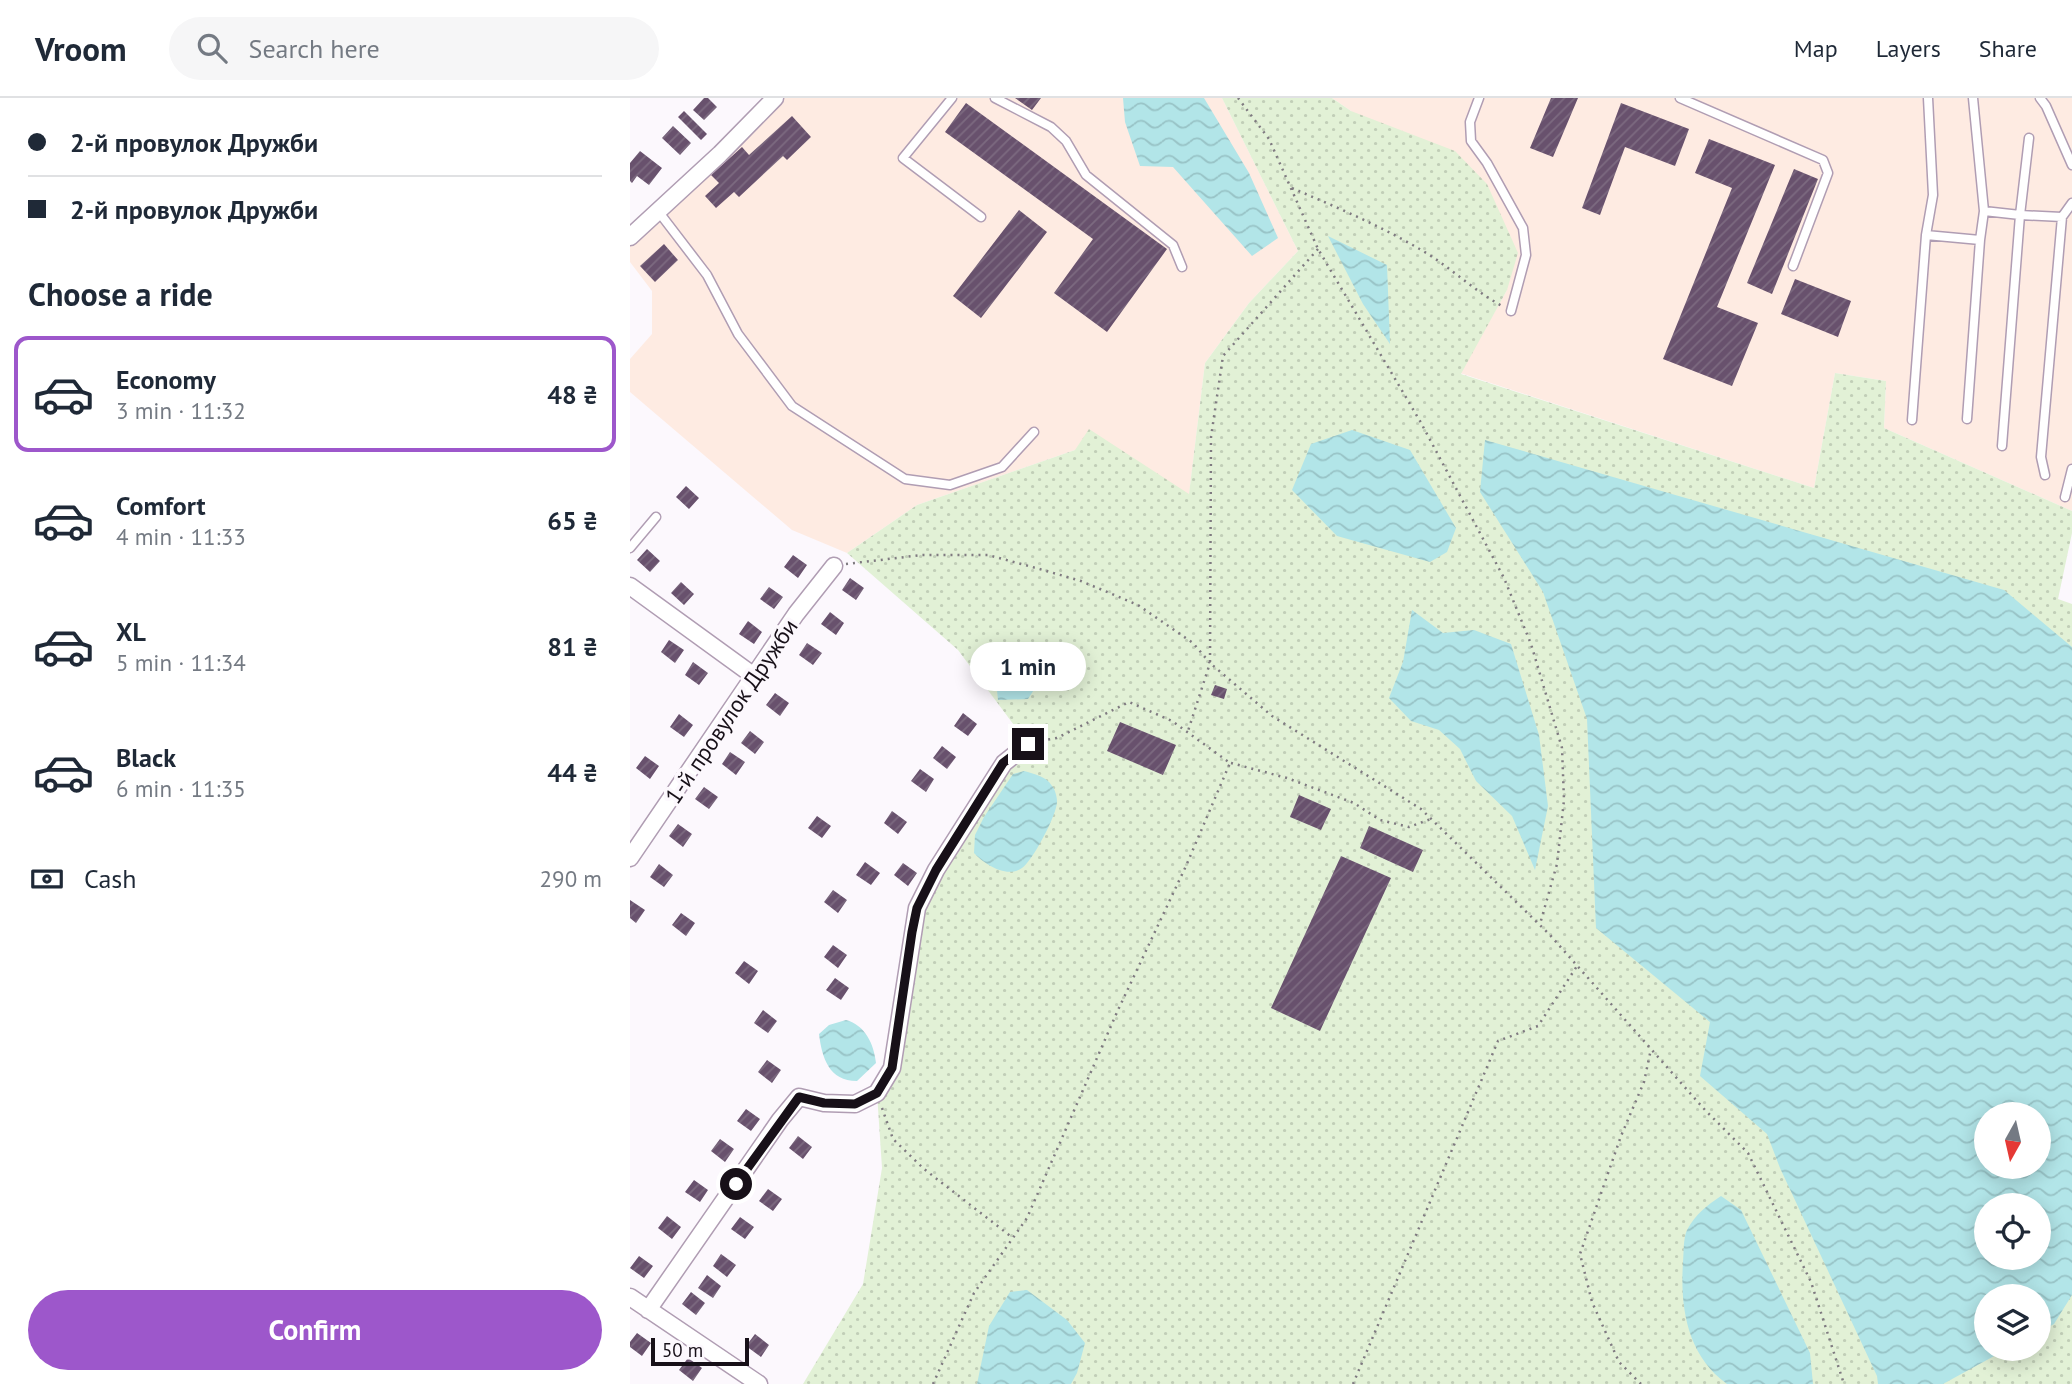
<!DOCTYPE html>
<html lang="en">
<head>
<meta charset="utf-8">
<style>
  :root { --surface:#fff; --page:#f6f6f7; --text:#1f2937; --muted:#747a83; --line:#e0e1e3; --accent:#9d57cb }
  body { margin:0; font-family:"PT Sans",sans-serif; background:var(--page); color:var(--text); height:100vh; display:flex; flex-direction:column; font-size:26px; white-space:nowrap }
  * { box-sizing:border-box; margin:0 }
  p { font-size:23px; color:var(--muted) }
  .icon { flex:none; width:38px; height:38px; fill:none; stroke:currentColor; stroke-width:2; stroke-linecap:round; stroke-linejoin:round }
  .map { position:relative; flex:1; overflow:hidden }
  .details { display:flex; flex-direction:column; background:var(--surface); width:630px }
  .details>* { flex:none }
  .top-card { display:grid; align-content:center; height:154px; padding:0 28px; background:var(--surface) }
  .needle { width:46px; rotate:188deg }
  .controls { position:absolute; left:1344px; top:1004px; display:grid; gap:14px }
  .controls a { display:grid; place-items:center; width:77px; height:77px; border-radius:50%; background:var(--surface); box-shadow:0 4px 18px #0003; font-size:35px }
  .scale { position:absolute; left:21px; bottom:18px; width:98px; box-sizing:border-box; padding-left:7px; border:4px solid #171018; border-top:0; font-size:19px; line-height:24px; white-space:nowrap; color:#171018; -webkit-text-stroke:5px #fcf8fd; paint-order:stroke }
  .end { position:absolute; width:32px; height:32px; margin:-16px; border:9px solid #171018; background:#fff; box-shadow:0 0 0 4px #fff }
  .from { border-radius:50% }
  .bubble { position:absolute; height:49px; border-radius:24px; background:var(--surface); box-shadow:0 4px 18px #0003; font-size:23px; font-weight:600; line-height:49px; text-align:center }
  .top-card b { display:flex; align-items:center; gap:24px; height:66px; font-size:26px }
  .top-card b+b { border-top:2px solid var(--line) }
  .top-card i { width:18px; height:18px; background:var(--text) }
  ul { padding:0; list-style:none }
  li { display:flex; align-items:center; gap:21px; height:116px; margin:0 14px 10px; padding:0 14px; border:4px solid transparent; border-radius:14px }
  li div { flex:1 }
  li b { display:block; font-size:26px }
  li em { font-style:normal; font-weight:600 }
  li.on { border-color:var(--accent) }
  li>.icon { width:63px; height:63px; stroke-width:1.5 }
  h2 { padding:0 28px; font-size:32px; line-height:84px }
  .pay { display:flex; align-items:center; gap:18px; height:77px; padding:0 28px; font-size:26px }
  .pay p { margin-inline-start:auto }
  .action { display:flex; gap:14px; margin-top:auto; padding:14px 28px }
  .action a { flex:1; height:80px; border-radius:42px; background:var(--accent); color:#fff; font-size:28px; font-weight:600; line-height:80px; text-align:center }
  header { display:flex; align-items:center; gap:42px; box-sizing:border-box; height:98px; padding:0 35px; background:var(--surface); border-bottom:2px solid var(--line) }
  header strong { font-size:33px }
  nav { display:flex; gap:38px; margin-inline-start:auto; font-size:24px }
  .search { width:490px; height:63px; background:var(--page); display:flex; align-items:center; gap:18px; box-sizing:border-box; padding:0 24px; border-radius:38px; color:var(--muted); font-size:26px }
  main { display:flex; flex:1; min-height:0 }
  .map>svg:first-child { display:block }
  .industrial { fill:#feebe2 }
  .grass { fill:url(#grass-dots); fill-rule:evenodd }
  .water { fill:url(#water-waves); fill-rule:evenodd }
  .building { fill:url(#building-hatch) }
  .lines { fill:none; stroke-linecap:round; stroke-linejoin:round }
  .lane-casing { stroke:#b09db3; stroke-width:11 }
  .street-casing { stroke:#b09db3; stroke-width:19 }
  .path { stroke:#7f7a80; stroke-width:2.5; stroke-dasharray:2 5; stroke-linecap:butt }
  .lane { stroke:#fff; stroke-width:8 }
  .street { stroke:#fff; stroke-width:16 }
  .route { stroke:#171018; stroke-width:9 }
  .labels { text-anchor:middle; dominant-baseline:central; stroke-width:7; stroke-linejoin:round; paint-order:stroke }
  .street-label { font-size:23px; fill:#171018; stroke:#fcf8fd }
</style>
</head>
<body>
<header>
<strong>Vroom</strong>
<div class="search"><svg class="icon" aria-label="search" viewBox="0 0 24 24"><circle cx="10" cy="10" r="6"/><path d="M15 15l6 6"/></svg>Search here</div>
<nav><a>Map</a><a>Layers</a><a>Share</a></nav>
</header>
<main>
<section class="details">
<div class="top-card">
<b><i class="from"></i>2-й провулок Дружби</b>
<b><i></i>2-й провулок Дружби</b>
</div>
<h2>Choose a ride</h2>
<ul>
<li class="on"><svg class="icon" aria-label="car" viewBox="0 0 24 24"><path d="M5 17H2v-5l4-1 3-4h7l3 4 3 1v5h-3M9 17h6M6 11h13"/><circle cx="7" cy="17" r="2"/><circle cx="17" cy="17" r="2"/></svg><div><b>Economy</b><p>3 min · 11:32</p></div><em>48 ₴</em></li>
<li><svg class="icon" aria-label="car" viewBox="0 0 24 24"><path d="M5 17H2v-5l4-1 3-4h7l3 4 3 1v5h-3M9 17h6M6 11h13"/><circle cx="7" cy="17" r="2"/><circle cx="17" cy="17" r="2"/></svg><div><b>Comfort</b><p>4 min · 11:33</p></div><em>65 ₴</em></li>
<li><svg class="icon" aria-label="car" viewBox="0 0 24 24"><path d="M5 17H2v-5l4-1 3-4h7l3 4 3 1v5h-3M9 17h6M6 11h13"/><circle cx="7" cy="17" r="2"/><circle cx="17" cy="17" r="2"/></svg><div><b>XL</b><p>5 min · 11:34</p></div><em>81 ₴</em></li>
<li><svg class="icon" aria-label="car" viewBox="0 0 24 24"><path d="M5 17H2v-5l4-1 3-4h7l3 4 3 1v5h-3M9 17h6M6 11h13"/><circle cx="7" cy="17" r="2"/><circle cx="17" cy="17" r="2"/></svg><div><b>Black</b><p>6 min · 11:35</p></div><em>44 ₴</em></li>
</ul>
<div class="pay"><svg class="icon" aria-label="cash" viewBox="0 0 24 24"><path d="M3 7h18v10H3z"/><circle cx="12" cy="12" r="2"/></svg>Cash<p>290 m</p></div>
<div class="action"><a>Confirm</a></div>
</section>
<div class="map">
<svg width="1442" height="1286" viewBox="0 0 1442 1286">
  <defs>
    <pattern id="grass-dots" width="8" height="8" patternUnits="userSpaceOnUse" patternTransform="scale(1.75)"><rect width="8" height="8" fill="#e2f1d6"/><path d="M2 2h.1M6 6h.1" fill="none" stroke="#c1ceb7" stroke-width="1.8" stroke-linecap="round"/></pattern>
    <pattern id="water-waves" width="16" height="10" patternUnits="userSpaceOnUse" patternTransform="scale(1.75)"><rect width="16" height="10" fill="#b2e5e8"/><path d="M0 5q4-4 8 0t8 0" fill="none" stroke="#98c3c6"/></pattern>
    <pattern id="building-hatch" width="6" height="6" patternUnits="userSpaceOnUse" patternTransform="scale(1.75)"><rect width="6" height="6" fill="#68516d"/><path d="M-1 1l2-2M0 6l6-6M5 7l2-2" fill="none" stroke="#7c6a80"/></pattern>
  </defs>
  <rect width="100%" height="100%" fill="#fcf8fd"/>
  <path class="industrial" d="M145 0H592L668 153 619 205 575 265 559 397 445 352 287 407 217 455 162 432 0 294V261L22 236V193L0 164V140Z
    M702 0H1442V413L1254 330 1256 283 1205 275 1184 390 830 275 877 192 721 13Z"/>
  <path class="grass" d="M592 0H702L721 13 825 53 857 86 888 155 877 192 831 276 1184 390 1205 275 1256 283 1254 330 1442 413V435L1428 501 1442 506V1286H173L233 1186 252 1070 247 995 262 970 282 834 338 719 398 646 328 552 217 455 287 407 445 352 459 331 559 396 575 265 619 205 668 153ZM1356 1017H1409V1069H1356ZM1356 1108H1409V1160H1356ZM1356 1199H1409V1251H1356Z"/>
  <path class="water" d="M493 0H574L619 75 648 140 622 158 543 69 510 68 495 24Z
    M698 138 757 167 760 246 733 206Z
    M722 332 780 352 826 430 817 454 800 464 707 438 662 392 681 346Z
    M855 342 1374 492 1442 549V1197L1424 1226 1409 1234V1199H1356V1251H1377L1313 1286H1248L1247 1278 1150 1070 1137 1036 1070 978 1080 924 966 830 957 621 913 494 850 394ZM1356 1017H1409V1069H1356ZM1356 1108H1409V1160H1356Z
    M782 512 813 535 844 532 881 546 909 637 918 708 905 772 882 718 846 683 830 651 809 632 781 623 759 600 773 564Z
    M378 561 398 565 409 584 398 601 368 602 365 573Z
    M394 673C404 676 416 678 422 688 425 691 427 699 427 703 428 715 402 764 392 770 377 781 354 766 344 755L345 737 354 719 383 676Z
    M216 922C235 927 244 946 246 965L227 983C199 983 192 960 189 936L199 927Z
    M1091 1098 1111 1112 1180 1255 1183 1286H1097C1057 1257 1050 1210 1053 1164 1054 1154 1053 1141 1057 1132 1066 1116 1076 1108 1091 1098Z
    M397 1192 437 1222 455 1245 447 1275 441 1286H347L359 1228 380 1194Z"/>
  <path class="building" d="M74 0H78L87 9 74 22 63 12Z
    M385 0H411L402 12Z
    M921 0H948L923 59 900 50Z
    M336 5 537 151 477 234 424 195 463 141 315 34Z
    M991 5 1059 31 1045 68 995 49 970 117 952 110Z
    M54 13 77 36 71 42 48 19Z
    M162 18 181 39 157 62 153 58 109 99 104 94 86 110 75 98 89 85 81 77 112 49 119 57Z
    M43 28 61 45 50 57 32 40Z
    M1079 41 1145 67 1087 209 1128 225 1102 288 1033 261 1102 90 1065 75Z
    M10 53 32 70 19 87 7 78 2 85 0 83V65Z
    M1164 71 1188 81 1142 196 1117 185Z
    M389 112 417 134 351 220 323 198Z
    M34 146 48 162 25 184 10 168Z
    M1165 181 1221 203 1208 239 1151 216Z
    M56 388 69 400 59 411 46 399Z
    M17 451 30 463 20 474 7 462Z
    M163 457 177 467 168 480 154 469Z
    M220 480 234 490 226 502 212 492Z
    M51 484 64 496 54 507 41 495Z
    M139 489 153 499 144 511 130 501Z
    M200 514 214 525 206 537 191 526Z
    M118 523 132 534 124 546 109 536Z
    M39 542 54 552 45 565 31 554Z
    M177 545 192 555 183 567 169 557Z
    M63 564 78 575 69 587 55 577Z
    M585 587 597 591 594 601 581 597Z
    M145 595 159 605 150 618 136 607Z
    M333 615 347 626 338 638 324 628Z
    M49 616 63 627 54 639 40 629Z
    M490 624 546 647 533 677 477 653Z
    M120 633 134 644 125 656 111 645Z
    M312 648 326 659 317 671 303 660Z
    M100 654 115 664 106 677 92 666Z
    M15 658 29 668 20 681 6 670Z
    M290 671 304 681 296 694 281 683Z
    M74 689 88 699 79 711 65 701Z
    M669 697 701 711 691 732 660 719Z
    M262 713 277 724 268 736 254 725Z
    M187 718 201 728 192 740 178 730Z
    M48 726 62 736 53 749 39 738Z
    M739 728 793 752 783 774 730 750Z
    M711 758 761 780 690 933 641 910Z
    M235 764 250 775 241 787 226 777Z
    M273 765 287 775 278 788 264 777Z
    M29 766 43 777 34 789 20 779Z
    M203 792 217 802 208 815 194 804Z
    M0 802 15 812 6 825 0 820Z
    M51 815 65 825 56 838 42 827Z
    M203 847 217 857 208 870 194 859Z
    M114 863 128 873 119 886 105 875Z
    M205 880 219 890 211 902 196 892Z
    M133 912 147 923 138 935 124 925Z
    M137 962 151 972 142 985 128 974Z
    M116 1011 130 1021 121 1033 107 1023Z
    M168 1038 182 1049 173 1061 159 1050Z
    M90 1041 104 1051 95 1064 81 1053Z
    M64 1082 78 1092 70 1104 55 1094Z
    M138 1091 152 1101 143 1113 129 1103Z
    M37 1118 51 1129 42 1141 28 1130Z
    M110 1119 124 1129 115 1141 101 1131Z
    M91 1156 106 1167 97 1179 83 1168Z
    M9 1158 23 1168 14 1180 0 1170Z
    M77 1177 91 1188 83 1200 68 1190Z
    M61 1194 75 1205 66 1217 52 1206Z
    M7 1235 21 1245 12 1258 0 1249V1244Z
    M125 1236 139 1247 131 1259 116 1248Z
    M58 1260 72 1270 63 1283 49 1272Z"/>
  <g class="lines">
    <g class="lane-casing">
      <path id="lane" d="M322 0 273 60 351 119
        M365 0 421 29 436 43 456 77 543 147 552 169
        M849 0 840 24 841 43 857 65 893 130 896 157 881 213
        M1050 0 1193 62 1198 75 1163 168
        M1343 0 1354 113
        M1410 0 1416 8 1442 67
        M28 113 77 177 108 236 162 308 275 381 320 387 372 369 404 334
        M1296 137 1303 97 1298 0
        M1337 321 1350 142 1354 113 1390 117 1399 40
        M1282 322 1296 137 1350 142
        M1372 348 1390 117 1432 119
        M1415 377 1411 359 1432 119 1442 105
        M1435 399 1442 371
        M0 450 26 419"/>
    </g>
    <g class="street-casing">
      <path id="street" d="M0 139 90 56 145 0
        M0 488 124 578
        M0 760 166 516 204 468
        M0 1199 129 1286
        M18 1212 150 1022 169 999 194 1005 225 1006 247 995 262 970 287 810 306 772 374 665 398 646"/>
    </g>
    <path class="path" d="M608 0 639 41 688 151 790 323 874 480 901 546 932 650 934 702 927 766 910 826
      M662 90C706 109 751 128 793 153 820 169 843 192 872 208
      M688 151 593 258 581 339 580 565 642 618 791 711 920 837 1075 1012 1118 1055 1181 1184 1214 1286
      M216 466 292 457H358L406 470 451 483 508 507 563 545 580 565 558 633
      M601 665 657 680 724 705 750 722 779 729 801 721
      M252 1010 263 1041 294 1071 383 1140
      M303 1286 344 1195 397 1120 488 912 556 768 600 665 542 623 499 604 427 640 410 643
      M723 1286 868 943 908 928 947 868
      M1011 1286 989 1264 962 1204 950 1156 991 1038 1014 984 1021 951"/>
    <use href="#lane" class="lane"/>
    <use href="#street" class="street"/>
  </g>
  <g class="lines">
    <path class="route" d="M106 1086 169 999 194 1005 225 1006 247 995 262 970 282 834 287 810 306 772 373 665 398 646"/>
  </g>
  <g class="labels">
    <g class="street-label">
      <text transform="translate(101 613) rotate(-56)">1-й провулок Дружби</text>
    </g>
  </g>
</svg>
<div class="controls">
<a><svg class="needle" viewBox="-14 -14 28 28"><path d="M0-13l5 13h-10z" fill="#e53935"/><path d="M0 13l5-13h-10z" fill="#747a83"/></svg></a>
<a><svg class="icon" aria-label="locate" viewBox="0 0 24 24"><circle cx="12" cy="12" r="6"/><path d="M12 2v4M12 18v4M2 12h4M18 12h4"/></svg></a>
<a><svg class="icon" aria-label="layers" viewBox="0 0 24 24"><path d="M12 4l9 5-9 5-9-5zM3 14l9 5 9-5"/></svg></a>
</div>
<div class="scale">50 m</div>
<i class="end from" style="left:106px;top:1086px"></i>
<i class="end" style="left:398px;top:646px"></i>
<div class="bubble" style="left:340px;top:544px;width:116px">1 min</div>
</div>
</main>
</body>
</html>
